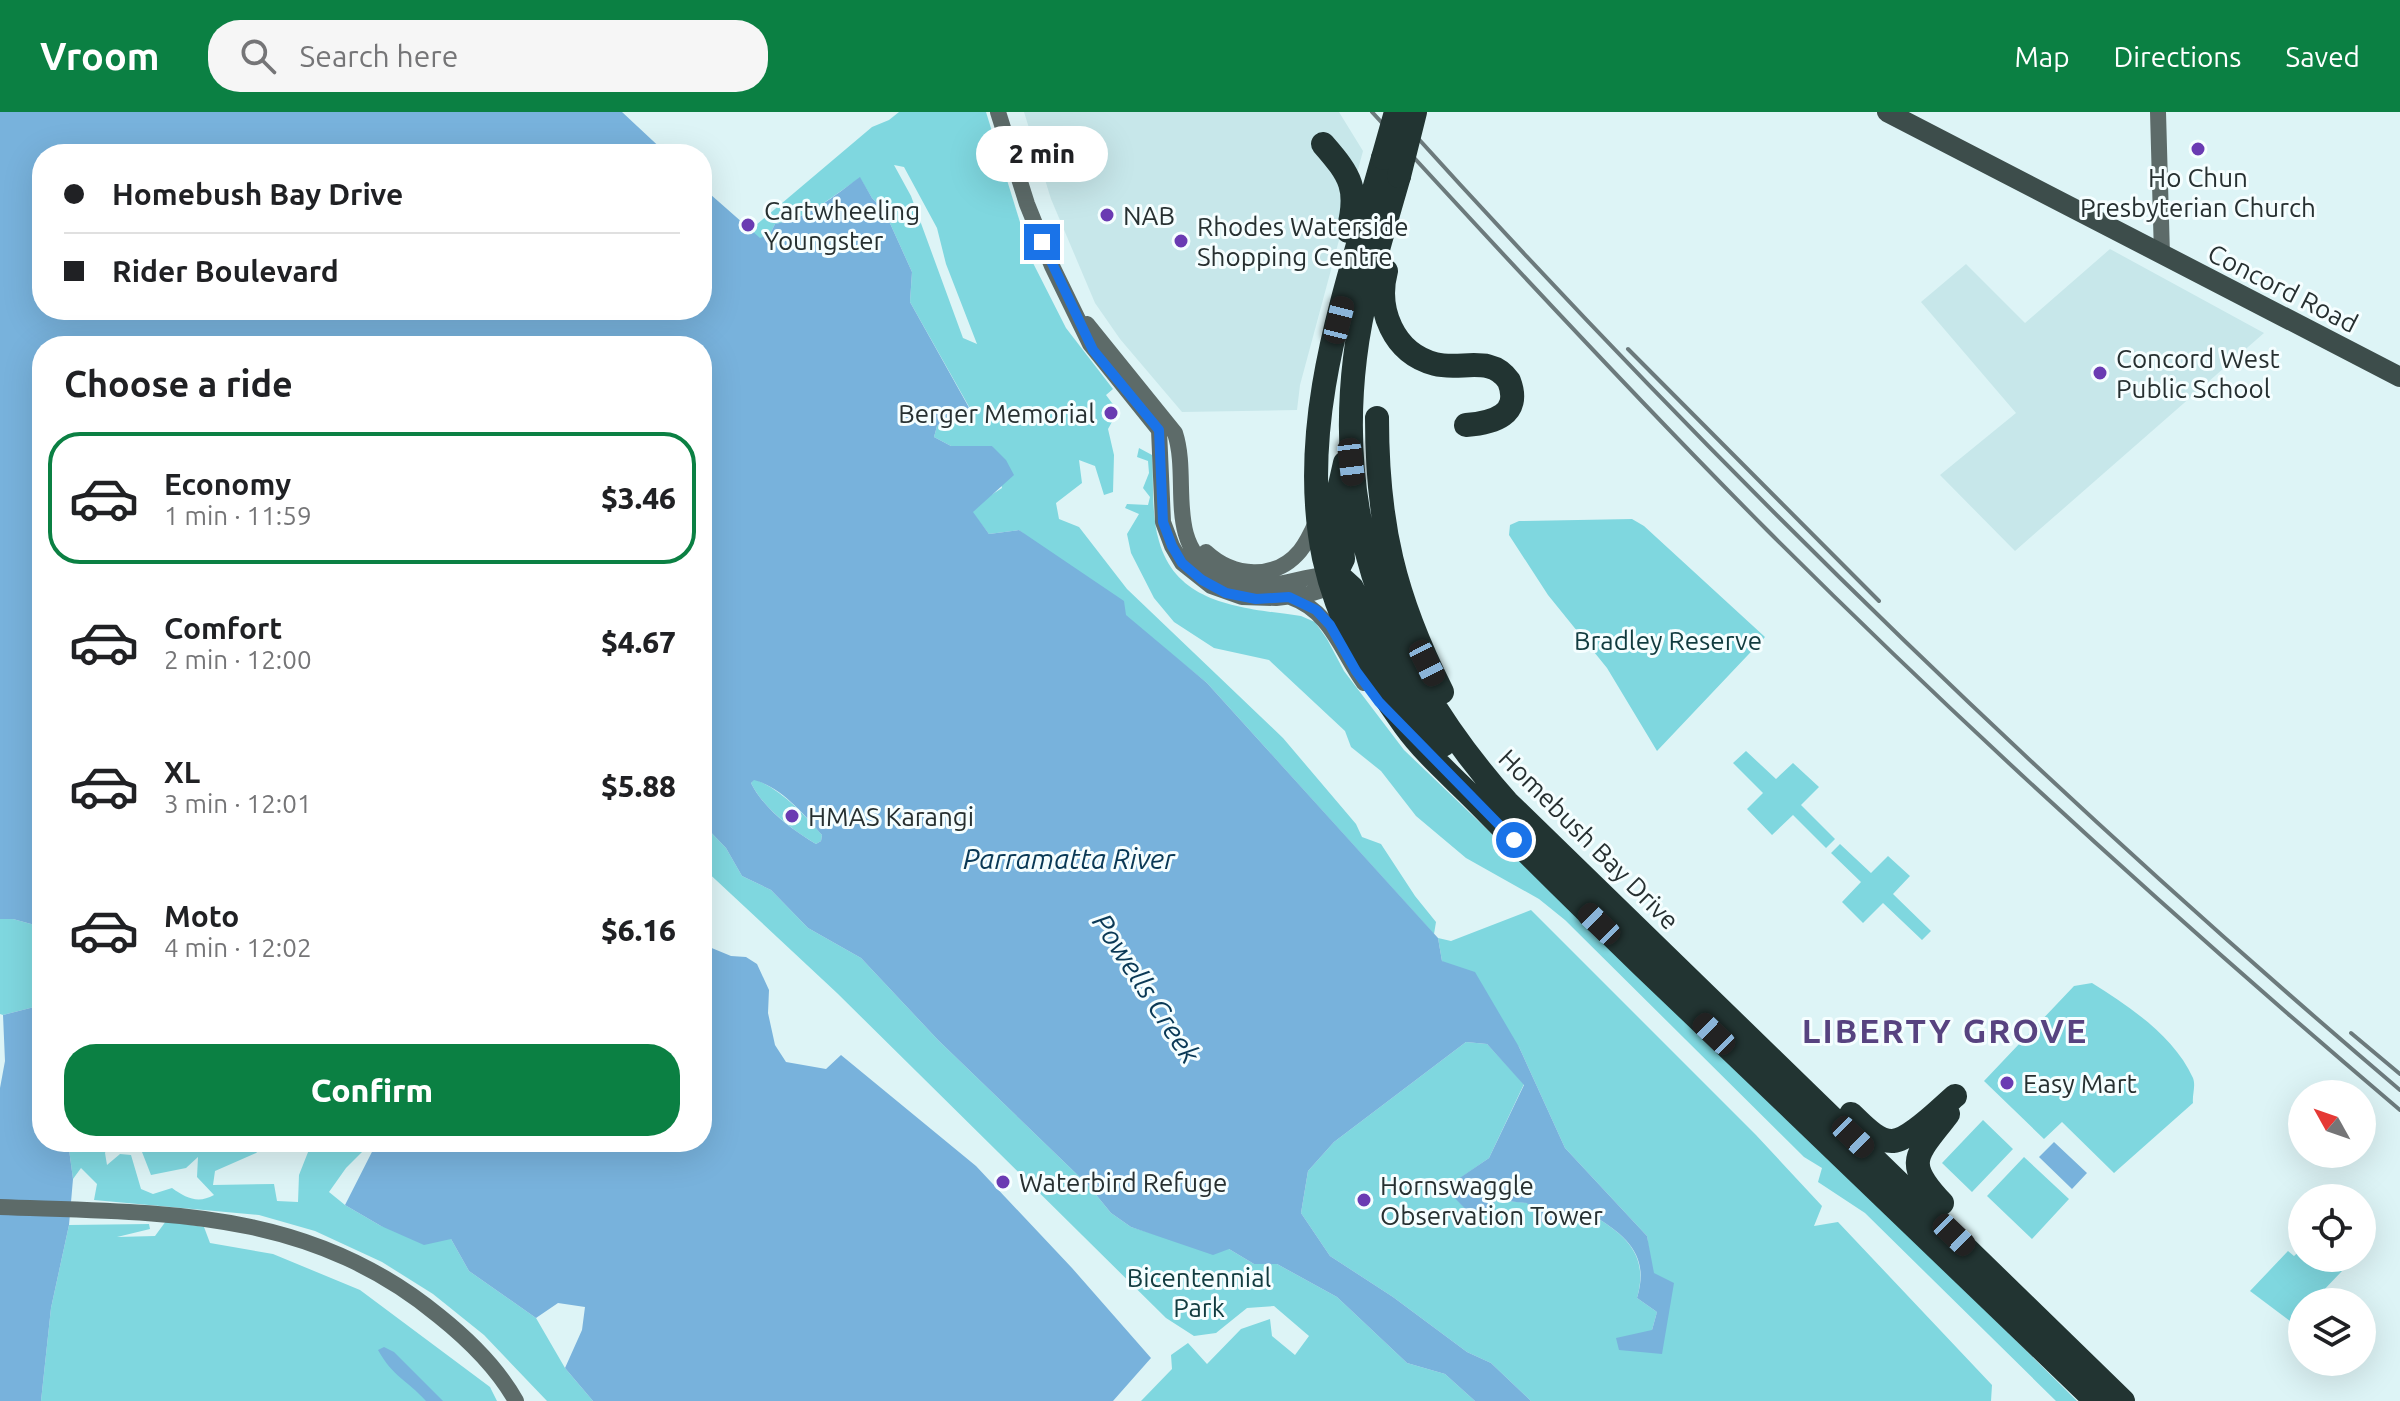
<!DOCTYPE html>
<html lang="en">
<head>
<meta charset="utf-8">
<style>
  :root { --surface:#fff; --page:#f6f6f6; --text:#202124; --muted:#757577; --line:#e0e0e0; --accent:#0b8043 }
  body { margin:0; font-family:Ubuntu,sans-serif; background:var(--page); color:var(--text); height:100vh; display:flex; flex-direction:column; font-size:30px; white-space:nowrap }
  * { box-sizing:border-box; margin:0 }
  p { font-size:26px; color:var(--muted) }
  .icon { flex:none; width:44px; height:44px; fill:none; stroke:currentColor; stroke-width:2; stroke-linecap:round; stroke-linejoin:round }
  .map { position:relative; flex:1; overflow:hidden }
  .details { position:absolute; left:32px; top:224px; width:680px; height:816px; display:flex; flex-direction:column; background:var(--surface); border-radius:32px; box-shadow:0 8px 32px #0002 }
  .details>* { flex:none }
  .hud { position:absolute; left:32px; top:32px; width:680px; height:176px; border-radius:32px; box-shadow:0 8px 32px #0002; display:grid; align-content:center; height:176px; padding:0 32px; background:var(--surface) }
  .needle { width:52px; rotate:310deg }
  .buttons { position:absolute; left:2288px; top:968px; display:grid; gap:16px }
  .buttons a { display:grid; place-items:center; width:88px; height:88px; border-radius:50%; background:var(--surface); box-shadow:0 8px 32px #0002; font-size:40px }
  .end { position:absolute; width:36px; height:36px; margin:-18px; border:10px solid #1a73e8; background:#fff; box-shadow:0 0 0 4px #fff }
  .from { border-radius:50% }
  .bubble { position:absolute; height:56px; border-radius:28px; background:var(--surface); box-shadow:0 8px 32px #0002; font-size:26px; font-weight:800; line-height:56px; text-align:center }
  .car { position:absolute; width:24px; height:48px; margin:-24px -12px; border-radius:10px; box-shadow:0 0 6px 2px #0007; background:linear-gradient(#222 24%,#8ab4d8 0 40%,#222 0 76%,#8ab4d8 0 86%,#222 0) }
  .hud b { display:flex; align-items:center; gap:28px; height:76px; font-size:30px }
  .hud b+b { border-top:2px solid var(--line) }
  .hud i { width:20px; height:20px; background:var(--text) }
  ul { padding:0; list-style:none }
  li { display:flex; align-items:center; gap:24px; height:132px; margin:0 16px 12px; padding:0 16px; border:4px solid transparent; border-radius:32px }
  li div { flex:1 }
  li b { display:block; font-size:30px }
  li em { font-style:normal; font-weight:800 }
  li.active { border-color:var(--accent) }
  li>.icon { width:72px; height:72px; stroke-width:1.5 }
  h2 { padding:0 32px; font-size:36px; line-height:96px }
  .action { display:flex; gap:16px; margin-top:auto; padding:16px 32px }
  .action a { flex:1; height:92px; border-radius:32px; background:var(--accent); color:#fff; font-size:32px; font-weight:800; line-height:92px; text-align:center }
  header { display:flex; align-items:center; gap:48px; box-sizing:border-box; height:112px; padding:0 40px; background:var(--accent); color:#fff }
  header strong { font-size:38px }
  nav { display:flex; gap:44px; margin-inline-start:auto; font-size:28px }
  .search { width:560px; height:72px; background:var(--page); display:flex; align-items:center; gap:20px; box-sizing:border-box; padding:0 28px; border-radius:32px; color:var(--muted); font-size:30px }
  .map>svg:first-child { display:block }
  .built { fill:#c7e7ea }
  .green { fill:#7fd7df; fill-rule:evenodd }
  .water { fill:#78b2dc; fill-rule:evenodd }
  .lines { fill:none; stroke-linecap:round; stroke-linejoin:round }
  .secondary { stroke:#5d6b69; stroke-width:16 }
  .primary { stroke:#3d4d4b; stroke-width:20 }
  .highway { stroke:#223432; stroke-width:24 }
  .rail { stroke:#6c7a7c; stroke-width:4 }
  .highway-bridge { stroke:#223432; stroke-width:24 }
  .route { stroke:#1a73e8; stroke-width:10 }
  .poi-dot { fill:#6a3bb2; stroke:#f5feff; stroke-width:3 }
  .labels { text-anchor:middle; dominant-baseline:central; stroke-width:6; stroke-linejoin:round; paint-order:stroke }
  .poi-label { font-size:26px; fill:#273031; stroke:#f5feff; text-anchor:start }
  .street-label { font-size:26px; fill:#273031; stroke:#f5feff }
  .park-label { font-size:26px; fill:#113b3f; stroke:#f5feff }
  .water-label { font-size:28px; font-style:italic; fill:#0a3956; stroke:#f5feff }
  .district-label { font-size:34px; font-weight:bold; letter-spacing:2px; fill:#574380; stroke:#f5feff }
</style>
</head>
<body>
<header>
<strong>Vroom</strong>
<div class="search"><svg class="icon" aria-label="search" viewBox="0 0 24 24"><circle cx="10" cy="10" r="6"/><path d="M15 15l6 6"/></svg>Search here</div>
<nav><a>Map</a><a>Directions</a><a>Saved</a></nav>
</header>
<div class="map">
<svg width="2400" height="1289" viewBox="0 0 2400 1289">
  <rect width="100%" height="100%" fill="#ddf4f6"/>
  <path class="built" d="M1024 0H1339L1363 39 1300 273 1297 298 1182 300 1120 227 1095 191 1051 87Z
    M2110 137 2264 221 2015 439 1940 363 2016 301 1921 190 1966 152 2025 211Z"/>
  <path class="green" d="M899 0H986L1032 149 1066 216 1113 277 1106 283 1118 299 1108 317 1114 343 1113 380 1104 383 1095 354 1079 348 1082 371 1056 391 1059 407 1079 415 1127 477 1283 626 1356 712 1362 725 1381 732 1415 784 1436 810 1434 822 1207 571 1019 418 989 422 972 400 988 385 1002 376 992 334H951L934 325 937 314 951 300H972L910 190 912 160 884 98 872 86 860 66C833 83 808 107 775 112L770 122 760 127 749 119 872 15 889 8ZM894 53 904 55 937 116 946 152 977 232 963 226 911 84Z
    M1139 336 1152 343C1154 370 1151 403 1159 429 1177 494 1245 496 1301 504L1315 510 1327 527 1344 559 1404 638 1847 1061 2077 1289H2056L1865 1101 1818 1070 1822 1056 1804 1045 1565 808 1539 787 1466 746 1416 704 1381 659 1351 635 1345 619 1269 548 1214 536 1174 510 1154 486 1131 441 1127 422 1139 402 1125 396 1127 392 1148 393 1150 385 1143 376 1149 361 1148 349 1137 345Z
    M1632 407 1644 414 1765 525 1657 639 1607 556 1548 483 1509 423 1510 413 1519 409Z
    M1746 639 1776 667 1793 651 1819 675 1801 693 1835 727 1826 736 1793 703 1772 723 1747 697 1763 681 1733 651Z
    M754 667C781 677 804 702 822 723L821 729 816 732C793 718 763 696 751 671Z
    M702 711 726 736 742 764 771 778 808 816 861 846 938 928 1088 1073 1111 1101 1131 1115 1170 1127 1229 1137 1254 1152H1277L1337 1185 1407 1251 1445 1262 1475 1289H1141L1172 1257 1171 1243 1188 1231 1207 1252 1241 1217 1270 1207 1272 1224 1295 1243 1309 1224 1274 1194 1247 1196 1216 1221 1194 1224 1166 1206 837 881 702 755Z
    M1840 732 1871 761 1888 744 1910 764 1893 782 1931 819 1922 828 1883 791 1863 811 1842 790 1861 770 1831 741Z
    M1531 798 1756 1023 1822 1094 1814 1114 1838 1110 1992 1273 1991 1289H1531L1491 1251 1467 1240 1393 1185 1330 1144 1301 1101 1308 1059 1334 1030 1466 930 1487 932 1524 972 1489 1046 1446 1076 1475 1107 1497 1088 1528 1091 1543 1111 1594 1104C1627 1124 1649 1144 1637 1186L1657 1200 1652 1218 1662 1242 1647 1124 1565 1036 1519 935 1442 849 1438 826 1451 829Z
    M0 807H13L42 815V862L40 864 42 893 3 903 0 902Z
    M2092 871C2130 895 2174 924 2193 966 2196 974 2192 983 2193 991L2114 1061 2062 1010 2044 1027 1984 969 2074 874Z
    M1983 1008 2013 1037 1972 1080 1942 1051Z
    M68 1030H109L105 1041 107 1053 120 1042 131 1043 141 1077 153 1082 172 1076C186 1086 198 1092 214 1083L197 1065 198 1045 186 1056 151 1063 142 1040 129 1030H269L256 1041 215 1059 213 1073 274 1072 277 1089 298 1090 299 1063 312 1030H363L368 1034 346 1056 329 1080 345 1093 381 1114 451 1127 469 1159 536 1206 565 1256 593 1289H547L484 1223 433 1182 382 1150 315 1119 259 1103 94 1088 97 1072 81 1056 73 1067Z
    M2024 1045 2069 1087 2032 1127 1987 1084Z
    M166 1109 204 1115 210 1131 273 1142 360 1178 490 1275 497 1289H41L51 1196 69 1113 149 1112 150 1117 117 1125 155 1124Z
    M2302 1137V1146H2336L2333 1150 2342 1159 2320 1182 2322 1184 2315 1190H2302V1204L2294 1212 2250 1179 2288 1139 2294 1144Z"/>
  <path class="water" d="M0 0H622L667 42H42V198H702V75L760 126 770 122 775 112C807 107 834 84 860 65L872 86 884 98 912 160 910 190 972 301H951L937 314 934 325 951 334H992L1006 348 1014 363 973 400 989 422 1019 418 1124 489 1126 503 1207 571 1438 826 1442 849 1475 860 1519 935 1565 1036 1647 1124 1654 1161 1674 1171 1662 1242 1619 1238 1616 1226 1652 1218 1657 1200 1637 1186C1650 1144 1627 1124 1594 1104L1542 1111 1527 1091 1497 1088 1475 1107 1445 1076 1489 1046 1524 973 1487 932 1466 930 1334 1030 1308 1059 1301 1101 1330 1144 1393 1185 1467 1240 1491 1251 1531 1289H1475L1445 1262 1407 1251 1337 1185 1277 1152H1254L1229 1137 1213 1143 1131 1115 1111 1101 1088 1073 938 928 861 846 808 816 771 778 742 764 726 736 702 711V234H42V815L13 807H0ZM754 668C781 675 804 702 822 723L821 729 816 732C792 718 763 696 751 671Z
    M702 832 731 844 746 845 757 852 769 878 768 901 775 933 786 950 826 957 841 943 976 1054 1072 1156 1151 1246 1113 1289H593L565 1256 582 1218 585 1195 558 1191 536 1206 469 1159 451 1127 424 1133 381 1114 345 1093 377 1030H702Z
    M42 893V1030H68L73 1067 69 1113 51 1196 41 1289H0V976L5 949 3 903Z
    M2054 1030 2087 1061 2072 1077 2039 1045Z
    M384 1235 394 1240 443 1289H426C407 1268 393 1265 378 1238Z"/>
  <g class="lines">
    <path class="secondary" d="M998 0 1027 92 1052 154 1090 232 1159 318 1163 410 1172 434 1182 451 1211 474 1242 485 1276 486 1309 482 1322 478 1331 471
      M2158 0 2162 143
      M1087 212 1175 321C1190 367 1165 429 1214 460 1228 470 1244 475 1261 474 1284 474 1306 463 1329 463
      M1206 440C1233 465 1275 469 1300 439 1308 429 1313 417 1318 406
      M1290 485C1331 499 1341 539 1364 571
      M0 1095C160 1101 307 1095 439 1204 469 1228 497 1255 516 1289"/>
    <path class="primary" d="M1887 0 2400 265"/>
    <path class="highway" d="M1323 32C1351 64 1359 77 1348 119
      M1383 46C1347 176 1296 310 1324 446 1338 509 1368 563 1405 614 1426 643 1456 668 1481 694 1534 748 1588 801 1643 854 1794 999 1946 1143 2096 1289
      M1399 64C1382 124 1362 185 1355 246 1334 419 1394 563 1507 690L2123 1289
      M1386 159C1376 197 1393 241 1435 252 1461 259 1491 242 1509 269 1522 303 1493 311 1466 313
      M1377 306C1377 412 1394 485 1442 580
      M1329 463 1341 466 1352 476 1389 558 1413 596 1443 633
      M1331 471 1343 447 1338 382 1345 351
      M1851 1002C1862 1012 1877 1030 1893 1029 1911 1027 1941 996 1955 984
      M1942 1091C1902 1049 1917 1043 1948 1002"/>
    <path class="rail" d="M1372 0C1502 142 1633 283 1768 419 1970 621 2182 813 2400 998
      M1394 0C1708 348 2043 675 2400 978
      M1628 237 1879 489
      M2351 921 2400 962"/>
    <path class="highway-bridge" d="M1383 46 1396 0
      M1399 64 1415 0"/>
  </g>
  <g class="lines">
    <path class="route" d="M1042 130 1093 238 1159 318 1163 410 1172 434 1182 451 1202 468 1226 481 1256 487 1289 485 1316 498 1330 513 1356 559 1379 590 1514 728"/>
  </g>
  <g class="poi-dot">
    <circle cx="2198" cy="37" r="8"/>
    <circle cx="1107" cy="103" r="8"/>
    <circle cx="748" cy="113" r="8"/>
    <circle cx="1181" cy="129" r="8"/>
    <circle cx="2100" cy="261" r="8"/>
    <circle cx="1111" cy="301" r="8"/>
    <circle cx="792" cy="704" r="8"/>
    <circle cx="2007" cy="971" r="8"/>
    <circle cx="1003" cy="1070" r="8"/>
    <circle cx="1364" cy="1088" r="8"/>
  </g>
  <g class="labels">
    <g class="poi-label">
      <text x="2198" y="65" text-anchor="middle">Ho Chun<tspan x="2198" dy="30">Presbyterian Church</tspan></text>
      <text x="764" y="98">Cartwheeling<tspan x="764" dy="30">Youngster</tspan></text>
      <text x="1123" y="103">NAB</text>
      <text x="1197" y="114">Rhodes Waterside<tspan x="1197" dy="30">Shopping Centre</tspan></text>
      <text x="2116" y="246">Concord West<tspan x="2116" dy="30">Public School</tspan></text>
      <text x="1095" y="301" text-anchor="end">Berger Memorial</text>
      <text x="808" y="704">HMAS Karangi</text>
      <text x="2023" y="971">Easy Mart</text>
      <text x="1019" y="1070">Waterbird Refuge</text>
      <text x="1380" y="1073">Hornswaggle<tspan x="1380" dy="30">Observation Tower</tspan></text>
    </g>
    <g class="street-label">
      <text transform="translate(2283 176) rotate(27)">Concord Road</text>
      <text transform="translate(1589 727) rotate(45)">Homebush Bay Drive</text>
    </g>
    <g class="park-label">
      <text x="1668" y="528">Bradley Reserve</text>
      <text x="1199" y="1165">Bicentennial<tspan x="1199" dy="30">Park</tspan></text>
    </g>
    <g class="water-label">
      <text x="1069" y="746">Parramatta River</text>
      <text transform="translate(1147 876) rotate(57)">Powells Creek</text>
    </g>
    <g class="district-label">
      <text x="1945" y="918">LIBERTY GROVE</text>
    </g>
  </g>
</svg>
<div class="buttons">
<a><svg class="needle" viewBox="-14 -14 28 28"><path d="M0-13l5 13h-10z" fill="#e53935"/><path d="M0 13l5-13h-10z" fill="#757577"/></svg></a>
<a><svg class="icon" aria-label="locate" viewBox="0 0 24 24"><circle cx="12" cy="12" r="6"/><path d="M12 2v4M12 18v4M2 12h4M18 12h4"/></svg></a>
<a><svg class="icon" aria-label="layers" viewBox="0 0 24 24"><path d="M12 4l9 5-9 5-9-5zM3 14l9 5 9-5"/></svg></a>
</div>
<i class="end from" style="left:1514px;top:728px"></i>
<i class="end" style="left:1042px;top:130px"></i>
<div class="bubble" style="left:976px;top:14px;width:132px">2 min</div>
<i class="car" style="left:1339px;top:208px;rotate:14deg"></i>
<i class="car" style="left:1351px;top:350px;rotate:173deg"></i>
<i class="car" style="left:1427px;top:551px;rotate:153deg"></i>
<i class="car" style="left:1599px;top:812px;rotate:314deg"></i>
<i class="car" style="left:1714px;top:922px;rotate:314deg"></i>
<i class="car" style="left:1853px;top:1025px;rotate:134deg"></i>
<i class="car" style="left:1954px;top:1123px;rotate:134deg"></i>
<div class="hud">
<b><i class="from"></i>Homebush Bay Drive</b>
<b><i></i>Rider Boulevard</b>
</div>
<section class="details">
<h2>Choose a ride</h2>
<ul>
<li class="active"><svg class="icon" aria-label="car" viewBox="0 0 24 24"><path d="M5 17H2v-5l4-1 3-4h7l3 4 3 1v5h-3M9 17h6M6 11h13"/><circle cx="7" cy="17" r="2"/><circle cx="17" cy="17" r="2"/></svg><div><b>Economy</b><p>1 min · 11:59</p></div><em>$3.46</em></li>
<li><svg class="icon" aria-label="car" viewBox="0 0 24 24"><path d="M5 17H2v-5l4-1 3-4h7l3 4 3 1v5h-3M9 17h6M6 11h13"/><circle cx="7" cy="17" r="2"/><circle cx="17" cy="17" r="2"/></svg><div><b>Comfort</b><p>2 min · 12:00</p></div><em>$4.67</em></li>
<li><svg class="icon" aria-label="car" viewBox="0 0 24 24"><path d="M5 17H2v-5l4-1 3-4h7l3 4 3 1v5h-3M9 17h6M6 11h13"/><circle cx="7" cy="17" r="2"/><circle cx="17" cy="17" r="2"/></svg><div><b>XL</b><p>3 min · 12:01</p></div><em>$5.88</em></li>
<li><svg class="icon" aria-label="car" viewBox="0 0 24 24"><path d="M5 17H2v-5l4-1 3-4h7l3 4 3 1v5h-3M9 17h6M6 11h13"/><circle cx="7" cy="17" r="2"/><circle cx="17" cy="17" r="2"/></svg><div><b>Moto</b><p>4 min · 12:02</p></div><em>$6.16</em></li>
</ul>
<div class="action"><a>Confirm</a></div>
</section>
</div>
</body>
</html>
